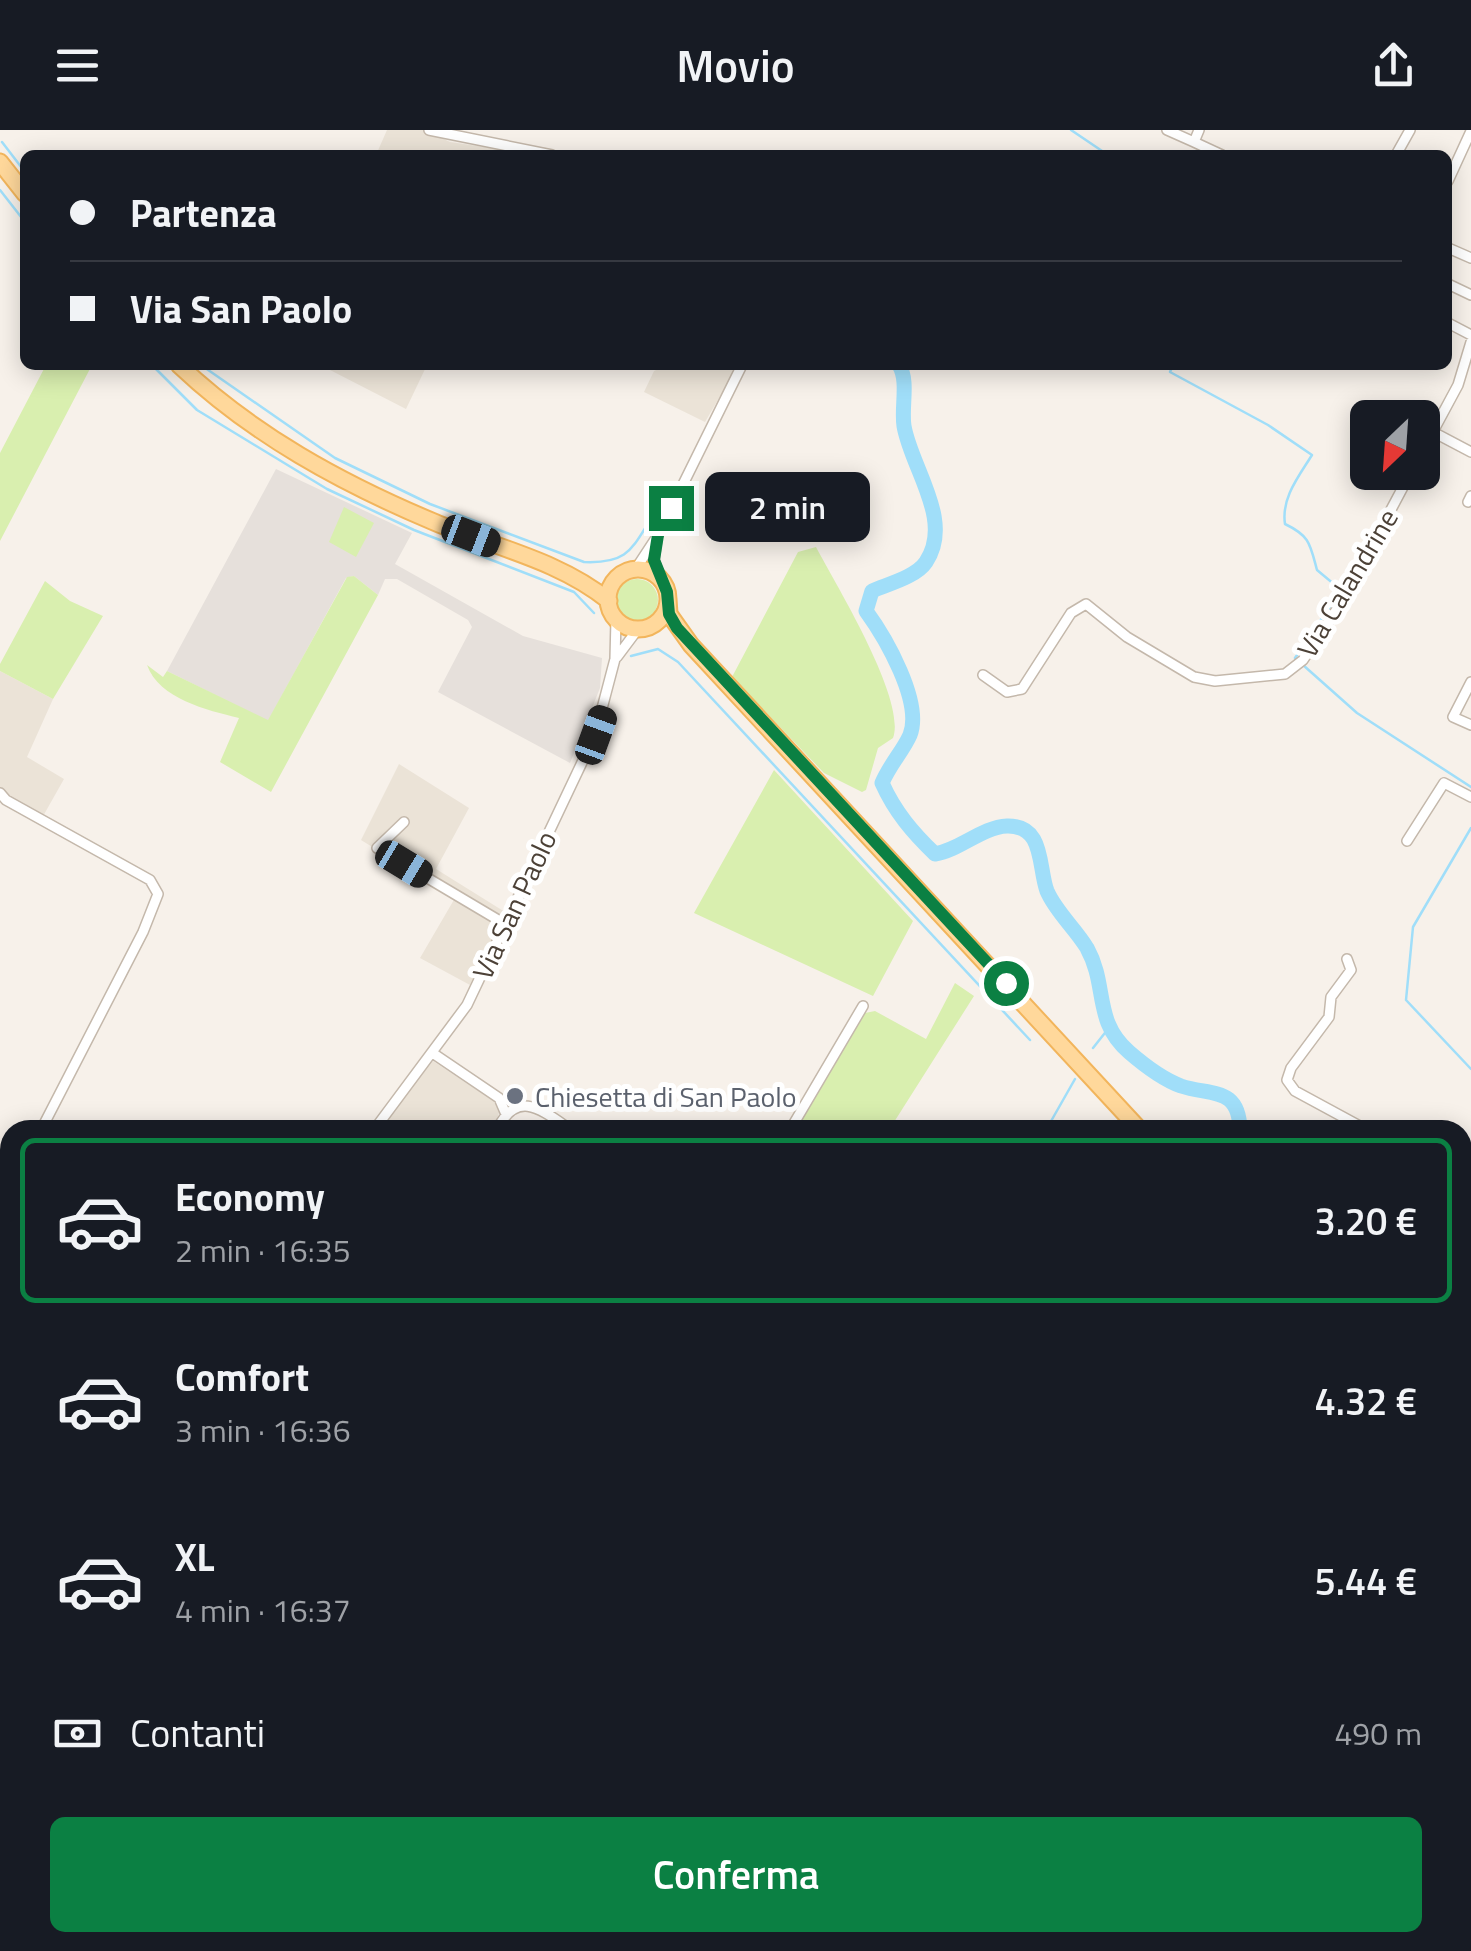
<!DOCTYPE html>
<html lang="it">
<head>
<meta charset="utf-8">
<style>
  :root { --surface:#171b24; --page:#242831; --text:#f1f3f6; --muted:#9ea1a6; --line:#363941; --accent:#0b8043 }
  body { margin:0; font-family:"Titillium Web",sans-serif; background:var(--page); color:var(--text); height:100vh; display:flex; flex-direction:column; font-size:38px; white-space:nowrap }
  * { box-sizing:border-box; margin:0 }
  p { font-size:32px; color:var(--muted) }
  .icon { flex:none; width:55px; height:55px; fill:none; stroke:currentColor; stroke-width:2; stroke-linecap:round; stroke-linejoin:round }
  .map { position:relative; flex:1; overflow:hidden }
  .details { position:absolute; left:0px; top:990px; width:1472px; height:832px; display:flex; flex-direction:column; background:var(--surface); border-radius:30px 30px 0 0; box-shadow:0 5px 25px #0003 }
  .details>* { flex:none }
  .hud { position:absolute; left:20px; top:20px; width:1432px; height:220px; border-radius:15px; box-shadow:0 5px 25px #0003; display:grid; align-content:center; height:220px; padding:0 50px; background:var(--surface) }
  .needle { width:65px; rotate:205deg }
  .tools { position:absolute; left:1350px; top:270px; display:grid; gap:20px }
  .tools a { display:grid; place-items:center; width:90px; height:90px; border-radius:15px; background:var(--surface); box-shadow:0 5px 25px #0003; font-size:50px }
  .end { position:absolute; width:45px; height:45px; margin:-22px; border:12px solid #0b8043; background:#fff; box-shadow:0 0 0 5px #fff }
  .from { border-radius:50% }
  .bubble { position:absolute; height:70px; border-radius:15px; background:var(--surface); box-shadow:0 5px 25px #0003; font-size:32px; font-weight:600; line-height:70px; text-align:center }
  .car { position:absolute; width:30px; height:60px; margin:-30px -15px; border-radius:12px; box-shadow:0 0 8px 2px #0007; background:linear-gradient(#222 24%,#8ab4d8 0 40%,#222 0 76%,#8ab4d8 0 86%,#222 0) }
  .hud b { display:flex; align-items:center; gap:35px; height:95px; font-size:38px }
  .hud b+b { border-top:2px solid var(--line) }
  .hud i { width:25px; height:25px; background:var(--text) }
  ul { padding:18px 0 0; list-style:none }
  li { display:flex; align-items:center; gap:30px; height:165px; margin:0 20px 15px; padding:0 30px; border:5px solid transparent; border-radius:15px }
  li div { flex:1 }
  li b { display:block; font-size:38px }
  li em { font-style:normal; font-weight:600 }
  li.selected { border-color:var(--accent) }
  li>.icon { width:90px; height:90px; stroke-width:1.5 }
  .pay { display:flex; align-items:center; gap:25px; height:110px; padding:0 50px; font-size:38px }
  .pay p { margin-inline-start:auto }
  .cta { display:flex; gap:20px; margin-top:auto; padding:20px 50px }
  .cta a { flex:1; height:115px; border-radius:15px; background:var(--accent); color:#fff; font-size:40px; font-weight:600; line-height:115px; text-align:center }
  header { display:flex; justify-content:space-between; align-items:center; height:130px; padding:0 50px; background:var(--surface); font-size:45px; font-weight:600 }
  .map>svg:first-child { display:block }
  .residential { fill:#ebe3d7 }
  .industrial { fill:#e6e0db }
  .green { fill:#d9efaf }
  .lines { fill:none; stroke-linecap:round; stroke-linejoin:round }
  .stream { stroke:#a0def9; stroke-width:2.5 }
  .river { stroke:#a0def9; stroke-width:15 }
  .minor-casing { stroke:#c4b8ab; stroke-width:12 }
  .tertiary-casing { stroke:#c4b8ab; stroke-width:15 }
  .primary-casing { stroke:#f2b55c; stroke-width:19 }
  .minor { stroke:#fff; stroke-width:9 }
  .tertiary { stroke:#fff; stroke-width:11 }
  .primary { stroke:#ffd89b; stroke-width:15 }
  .route { stroke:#0b8043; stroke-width:12 }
  .worship-dot { fill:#6b7280; stroke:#fff; stroke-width:4 }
  .labels { text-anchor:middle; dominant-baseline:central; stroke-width:10; stroke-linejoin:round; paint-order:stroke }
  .street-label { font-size:28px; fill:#4c4137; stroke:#fff }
  .worship-label { font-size:28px; fill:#5b616d; stroke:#fff; text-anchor:start }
</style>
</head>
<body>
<header><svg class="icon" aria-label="menu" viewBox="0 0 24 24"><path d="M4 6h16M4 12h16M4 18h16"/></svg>Movio<svg class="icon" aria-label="share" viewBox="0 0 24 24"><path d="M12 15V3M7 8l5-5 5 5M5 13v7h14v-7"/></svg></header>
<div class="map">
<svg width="1471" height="1821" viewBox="0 0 1471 1821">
  <rect width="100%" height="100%" fill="#f7f1ea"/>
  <path class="residential" d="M387 0H425L450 12 533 24 376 25Z
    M329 235H427L406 279 330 240Z
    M666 235H734L729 251 705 292 644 262 654 241Z
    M0 541 53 569 27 627 64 649 42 688 0 660Z
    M399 634 469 678 436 739 505 782 470 855 420 828 455 768 361 710Z
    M433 931 497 973 500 980 493 1000H378Z
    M10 1256V1459L0 1453V1269Z"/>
  <path class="industrial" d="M276 339 412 403 395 434 523 506 602 528 600 558 570 633 438 562 472 497 468 490 397 449H385L378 465 354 446 346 448 268 591 167 541Z"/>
  <path class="green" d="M46 235H92L0 411V323Z
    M344 377 374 393 356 427 329 412Z
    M816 417C836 455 907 570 893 608L878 618 866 660 862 662 824 643 732 547 798 422Z
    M354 446 378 465 271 662 220 632 239 588C207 580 159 569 147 535L163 547 167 541 268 590 347 447Z
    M616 470a21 21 0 1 1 42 0a21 21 0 1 1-42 0Z
    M45 451 70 471 103 486 53 569 0 541V534Z
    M774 640 913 791 873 866 694 783Z
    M955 853 974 866 889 1000H795L865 883 875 881 926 909Z"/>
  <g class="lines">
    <path class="stream" d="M1071 0 1108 25
      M2 12 25 42
      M0 60 25 92
      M152 235 197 280 327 359 414 400 574 462 594 483
      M201 235 335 328 430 374 584 432C631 434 632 417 656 381L663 380
      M1173 235 1170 242 1268 295 1312 325C1299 346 1281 368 1285 394 1310 406 1310 414 1317 440L1341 460 1295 528 1297 530
      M631 526 658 519 678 532 1030 910
      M1303 535 1357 583 1471 657
      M1471 698 1413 797 1406 870 1471 939
      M1093 918 1108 899
      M1046 1000 1075 949
      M1462 1089 1471 1077
      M1462 1310 1471 1320
      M1462 1513 1471 1498
      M1462 1632 1471 1627
      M1356 1812 1369 1821
      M1456 1812 1461 1821
      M365 1821 369 1812"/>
    <path class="river" d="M899 235C909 251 901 277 904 296 911 338 954 390 926 432 916 447 888 454 872 461L866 481C885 507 923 572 910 605 903 621 890 634 882 653 895 682 913 703 935 724 960 720 982 697 1007 696 1045 695 1038 737 1047 761 1056 782 1075 798 1087 818 1108 856 1093 891 1129 922 1144 935 1162 949 1181 956 1211 966 1239 956 1240 1000
      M1462 1605 1471 1619"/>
    <g class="minor-casing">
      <path id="minor" d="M429 0 552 25
        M1167 0 1194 12
        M1199 0 1194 12 1222 25
        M1396 25 1410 0
        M1448 51 1471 1
        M1448 118 1471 128
        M1448 154 1471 165
        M1448 193 1471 205
        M1433 302 1471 322
        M1422 322 1458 255 1471 212
        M1468 372 1471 366
        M657 408 654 430 660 448
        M635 440 658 405 742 235
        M617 527 638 499
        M983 545 1007 562 1022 559 1071 483 1086 474 1127 507 1194 547 1215 551 1285 544 1303 530 1343 470 1411 342
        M1471 552 1453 587 1471 595
        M0 663 6 670 150 750 158 764 143 802 41 1000
        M404 692 377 718 505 794
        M1407 711 1444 653 1471 667
        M1347 829 1351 840 1331 867 1329 887 1291 938 1287 950 1295 961 1367 1000
        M434 924 499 968 505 982
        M374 1000 467 875 595 605 615 529 616 489
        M497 1000C517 958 542 980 571 1000
        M790 1000 863 876
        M0 1264 10 1248
        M0 1325 10 1330
        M5 1416 10 1407
        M567 1812 584 1821
        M124 1821 127 1812
        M259 1821 264 1812"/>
    </g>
    <g class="tertiary-casing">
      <path id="tertiary" d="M1462 1074 1471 1062
        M1015 1821 1020 1812"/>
    </g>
    <g class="primary-casing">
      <path id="primary" d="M0 32 25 64
        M179 235C253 305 341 353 434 392 493 417 559 430 609 471
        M608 469a30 30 0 1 1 60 0a30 30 0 1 1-60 0Z
        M668 469 669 484 691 515 1140 1000
        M1462 1788 1471 1803"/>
    </g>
    <use href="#minor" class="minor"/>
    <use href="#tertiary" class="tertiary"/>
    <use href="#primary" class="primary"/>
  </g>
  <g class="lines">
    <path class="route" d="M671 378 658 405 654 430 667 462 669 484 677 498 1006 853"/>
  </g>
  <circle class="worship-dot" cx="515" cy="966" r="10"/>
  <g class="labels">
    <g class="street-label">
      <text transform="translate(1347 453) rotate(-59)">Via Calandrine</text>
      <text transform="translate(514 775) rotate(-65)">Via San Paolo</text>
    </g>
    <g class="worship-label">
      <text x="535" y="966">Chiesetta di San Paolo</text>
    </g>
  </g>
</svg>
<div class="tools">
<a><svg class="needle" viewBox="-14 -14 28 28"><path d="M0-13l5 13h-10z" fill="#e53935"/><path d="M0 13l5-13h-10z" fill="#9ea1a6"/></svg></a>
</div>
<i class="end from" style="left:1006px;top:853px"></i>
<i class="end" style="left:671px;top:378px"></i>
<div class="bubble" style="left:705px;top:342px;width:165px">2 min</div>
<i class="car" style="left:471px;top:406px;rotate:111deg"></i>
<i class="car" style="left:596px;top:605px;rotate:20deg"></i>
<i class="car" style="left:404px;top:734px;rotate:121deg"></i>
<div class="hud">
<b><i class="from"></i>Partenza</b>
<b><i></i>Via San Paolo</b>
</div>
<section class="details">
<ul>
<li class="selected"><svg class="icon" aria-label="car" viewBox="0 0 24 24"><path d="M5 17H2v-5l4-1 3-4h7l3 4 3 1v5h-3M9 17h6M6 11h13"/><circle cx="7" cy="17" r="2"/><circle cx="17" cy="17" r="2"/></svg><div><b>Economy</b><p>2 min · 16:35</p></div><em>3.20 €</em></li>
<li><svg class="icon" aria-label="car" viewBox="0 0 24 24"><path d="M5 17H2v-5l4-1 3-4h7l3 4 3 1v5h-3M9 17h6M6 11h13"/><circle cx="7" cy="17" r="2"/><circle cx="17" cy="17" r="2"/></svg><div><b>Comfort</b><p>3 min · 16:36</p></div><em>4.32 €</em></li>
<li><svg class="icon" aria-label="car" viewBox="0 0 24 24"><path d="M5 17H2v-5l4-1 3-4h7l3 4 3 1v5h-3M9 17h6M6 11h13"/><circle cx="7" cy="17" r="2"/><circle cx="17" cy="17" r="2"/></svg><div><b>XL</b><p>4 min · 16:37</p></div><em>5.44 €</em></li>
</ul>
<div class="pay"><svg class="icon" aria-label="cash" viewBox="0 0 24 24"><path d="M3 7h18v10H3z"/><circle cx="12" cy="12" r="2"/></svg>Contanti<p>490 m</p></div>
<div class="cta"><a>Conferma</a></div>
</section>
</div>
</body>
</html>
